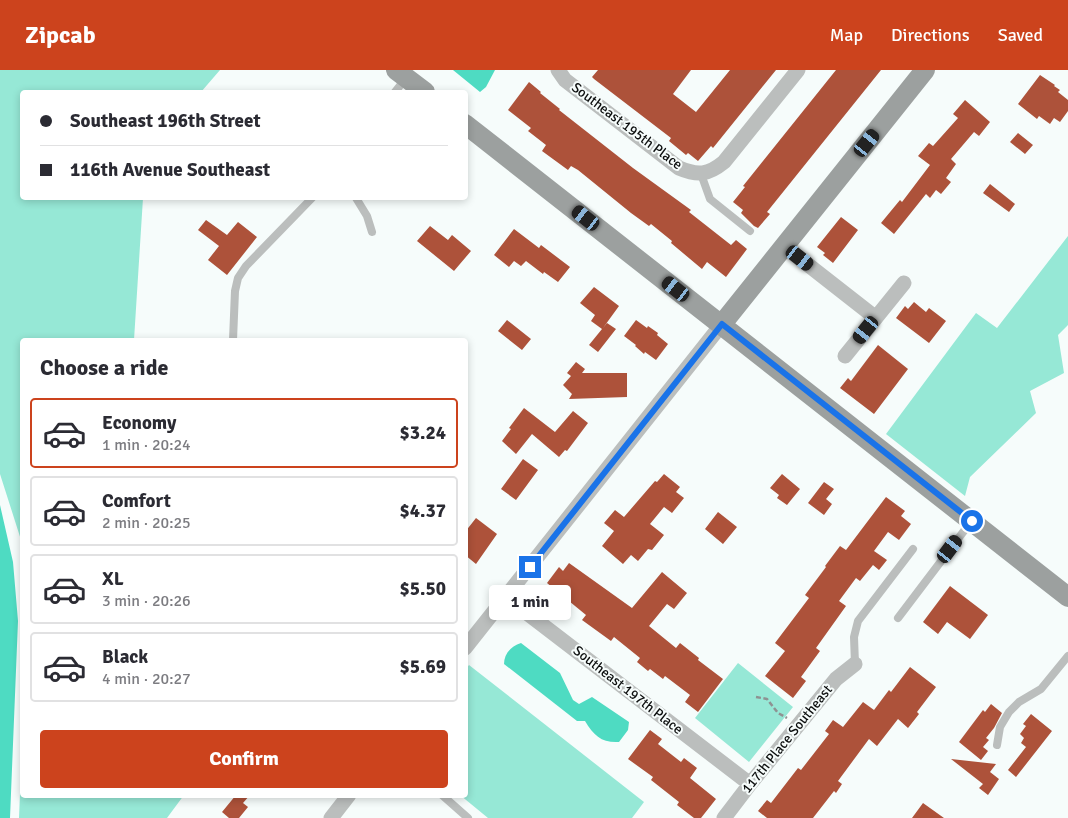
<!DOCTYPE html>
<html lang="en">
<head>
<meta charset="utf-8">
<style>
  :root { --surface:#fff; --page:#f2f2f3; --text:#2b2b33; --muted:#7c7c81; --line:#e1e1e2; --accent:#cc431d }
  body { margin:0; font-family:Signika,sans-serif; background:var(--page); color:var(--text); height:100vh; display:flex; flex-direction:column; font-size:19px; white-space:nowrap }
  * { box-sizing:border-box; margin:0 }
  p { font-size:16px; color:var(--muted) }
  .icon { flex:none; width:28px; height:28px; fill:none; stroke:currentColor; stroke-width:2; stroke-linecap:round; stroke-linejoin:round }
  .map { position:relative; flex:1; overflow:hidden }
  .sheet { position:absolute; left:20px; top:268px; width:448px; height:460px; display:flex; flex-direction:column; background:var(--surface); border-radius:5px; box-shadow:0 2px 8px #0003 }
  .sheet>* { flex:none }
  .top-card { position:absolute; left:20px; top:20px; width:448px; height:110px; border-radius:5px; box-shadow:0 2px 8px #0003; display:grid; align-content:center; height:110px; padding:0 20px; background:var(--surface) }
  .end { position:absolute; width:22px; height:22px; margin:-11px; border:6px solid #1a73e8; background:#fff; box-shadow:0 0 0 2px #fff }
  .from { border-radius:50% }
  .bubble { position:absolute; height:35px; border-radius:5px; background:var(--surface); box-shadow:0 2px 8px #0003; font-size:16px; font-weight:800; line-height:35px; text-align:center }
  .car { position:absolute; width:15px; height:30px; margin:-15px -8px; border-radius:6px; box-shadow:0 0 4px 1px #0007; background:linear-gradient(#222 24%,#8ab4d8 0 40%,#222 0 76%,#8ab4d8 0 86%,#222 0) }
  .top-card b { display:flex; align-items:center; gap:18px; height:48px; font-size:19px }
  .top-card b+b { border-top:1px solid var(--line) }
  .top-card i { width:12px; height:12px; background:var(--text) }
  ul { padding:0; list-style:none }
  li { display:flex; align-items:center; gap:15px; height:70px; margin:0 10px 8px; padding:0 10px; border:2px solid var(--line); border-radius:5px }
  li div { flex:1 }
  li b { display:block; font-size:19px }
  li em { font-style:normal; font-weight:800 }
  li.current { border-color:var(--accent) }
  li>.icon { width:45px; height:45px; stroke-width:1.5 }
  h2 { padding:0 20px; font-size:22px; line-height:60px }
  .action { display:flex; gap:10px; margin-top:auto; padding:10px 20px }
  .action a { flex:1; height:58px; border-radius:5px; background:var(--accent); color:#fff; font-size:20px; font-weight:800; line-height:58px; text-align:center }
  header { display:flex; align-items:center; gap:30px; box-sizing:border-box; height:70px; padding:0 25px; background:var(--accent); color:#fff }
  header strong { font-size:24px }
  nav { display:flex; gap:28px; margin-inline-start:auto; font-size:18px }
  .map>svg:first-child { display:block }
  .green { fill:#96e8d6 }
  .water { fill:#4edbc2 }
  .building { fill:#ad523a }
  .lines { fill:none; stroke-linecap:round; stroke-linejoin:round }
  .path { stroke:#8e9292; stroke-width:2.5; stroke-dasharray:5 2.5; stroke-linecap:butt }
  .lane { stroke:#bbbebd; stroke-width:8 }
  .street { stroke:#bbbebd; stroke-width:15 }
  .secondary { stroke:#9ca09f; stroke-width:20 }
  .route { stroke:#1a73e8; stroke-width:6 }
  .labels { text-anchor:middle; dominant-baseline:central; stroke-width:4; stroke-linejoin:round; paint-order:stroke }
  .street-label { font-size:14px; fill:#0c0e0e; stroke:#f6fcfb }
</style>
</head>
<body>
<header>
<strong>Zipcab</strong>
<nav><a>Map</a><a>Directions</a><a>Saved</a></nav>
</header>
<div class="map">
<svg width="1068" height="748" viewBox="0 0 1068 748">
  <rect width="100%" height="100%" fill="#f6fcfb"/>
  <path class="green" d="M0 0H220L201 22H22V128H143L134 270H22V473L0 404Z
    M1068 166V255L1058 265 1064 303 1030 321 1036 343 970 407 965 426 886 364 976 243 997 258Z
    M738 593 793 637 749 692 695 648Z
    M469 595 644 732 632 748H488L460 725H465V600Z
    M22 674V725H184L167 748H19Z"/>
  <path class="water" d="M453 0H495L486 17 480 22Z
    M0 435 13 492 18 551 10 748H0Z
    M521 573 560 603 573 630 579 634 592 627 629 652 628 660 619 672C602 673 594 666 585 651H577L504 594C504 584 511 576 521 573Z"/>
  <path class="building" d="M598 0H691L673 24 696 42 730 0H776L713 78 711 76 698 91 688 83 686 85 669 71 671 68 594 9 592 7Z
    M836 0H881L767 142 770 144 758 158 754 156 741 143 743 140 733 132 745 117 743 116Z
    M1040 5 1055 15 1054 16 1060 20 1058 22 1068 30V41L1060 52 1054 48 1050 54 1039 46 1037 49 1018 34Z
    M529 12 541 22 540 23 560 39 559 40 633 98 691 140 689 142 731 175 736 170 747 179 726 207 707 192 702 199 671 173 672 171 651 154 649 156 631 143 578 100 571 96 568 100 542 81 546 75 528 61 531 58 508 40Z
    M965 30 990 52 979 66 974 62 951 89 956 94 946 108 951 112 941 124 936 120 930 128 926 124 894 164 881 153 900 130 902 132 930 95 918 86 929 73 933 76 958 48 953 44Z
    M1018 63 1033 75 1025 84 1010 72Z
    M990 114 1015 134 1009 142 983 123Z
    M841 147 858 160 833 193 823 185 825 183 817 177Z
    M206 150 227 165 238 152 257 167 227 205 208 190 219 176 198 160Z
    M430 156 448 170 452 165 471 181 454 201 417 171Z
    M514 159 539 178 541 175 570 197 558 212 544 202 543 204 526 191 521 196 514 191 509 197 494 185Z
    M594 217 619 236 603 258 607 253 616 259 598 282 589 275 602 259 591 251 595 245 580 233Z
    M914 232 926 242 929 238 946 251 929 273 896 248 905 236 908 239Z
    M507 250 531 269 522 280 498 261Z
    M636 250 647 258 648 256 658 263 657 265 668 274 656 290 645 282 644 284 635 276 636 275 624 266Z
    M878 275 908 299 874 344 840 318 848 308 851 311Z
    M576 292 585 299 582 303H627V327L569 329 572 324 563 315 571 306 567 303Z
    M524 338 555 362 573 341 588 353 567 381 565 380 559 387 532 364 516 384 502 371 511 359 509 358Z
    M523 389 538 400 516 430 501 419Z
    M664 404 680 417 676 422 684 428 672 443 664 437 650 454 664 465 652 480 648 479 638 491 631 485 623 494 602 476 614 461 604 453 615 440 624 447 655 411 657 412Z
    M782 404 800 419 787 435 777 428 779 425 770 418Z
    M824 412 834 419 826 429 832 434 824 445 808 433Z
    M886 427 905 441 901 446 911 454 899 470 888 462 874 481 887 490 879 500 873 495 860 511 856 508 839 531 846 536 816 578 820 581 801 607 806 611 793 628 765 606 785 581 775 573 809 528 805 525 826 497 825 496 840 476 846 480Z
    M718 442 737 457 723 474 705 459Z
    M476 448 497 464 476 494 465 485V462Z
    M569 493 632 538 662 502 687 523 674 539 667 534 649 556 676 578 680 573 699 588 698 590 723 609 698 642 685 632 690 625 665 606 663 609 650 599 648 601 637 592 640 588 614 567 611 571 582 550 586 545 547 513 559 497 563 501Z
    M950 516 988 545 970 569 947 552 938 564 923 552Z
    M910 597 936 617 917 642 919 644 908 658 898 649 877 676 869 669 838 711 842 714 836 723 834 721 813 748H767L758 741 767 730 771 733 798 698 801 700 829 664 825 661 833 650 843 657 863 632 874 640 889 620 891 622Z
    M991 634 1002 643 994 658 986 668 989 670 983 677 988 681 981 690 959 672 983 640 985 642Z
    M1031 644 1052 661 1016 707 1008 700 1026 677 1021 673 1024 668 1020 664 1026 656 1023 654Z
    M650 660 662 669 658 674 681 692 684 688 697 698 690 708 716 729 701 748H694L677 735 679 732 651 710 653 707 628 689Z
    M951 689 996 694 990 702 999 709 988 725 979 718 983 714Z
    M236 725H250L243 733 248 737 239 748H229L222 742Z
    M923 733 944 748H912Z"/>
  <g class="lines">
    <path class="path" d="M756 627 767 629 778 643 787 648"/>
    <path class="lane" d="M395 22 406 8
      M701 104 710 129 750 161
      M356 128 367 146 372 162
      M233 270 235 221 238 208 246 196 312 128
      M898 548 970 453
      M855 594 854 567 858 551 913 479
      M997 675 1000 657 1009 642 1019 632 1041 619 1068 586
      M442 725 468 748"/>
    <path class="street" d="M558 0 565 10 679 98C698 106 708 105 724 92L798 0
      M784 176 876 248
      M845 286 904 213
      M506 527 750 714
      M465 578 722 254
      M331 748 349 725
      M724 748 750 714 836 609 855 594"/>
    <path class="secondary" d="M396 0 425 22
      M465 54 1068 527
      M722 254 925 0"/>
  </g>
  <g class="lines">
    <path class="route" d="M530 497 722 254 972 451"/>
  </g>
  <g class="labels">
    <g class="street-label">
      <text transform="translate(627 56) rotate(37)">Southeast 195th Place</text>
      <text transform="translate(628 620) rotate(38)">Southeast 197th Place</text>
      <text transform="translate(787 669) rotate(-51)">117th Place Southeast</text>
    </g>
  </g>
</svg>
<i class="end from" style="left:972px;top:451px"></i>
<i class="end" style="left:530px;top:497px"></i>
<div class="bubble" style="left:489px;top:515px;width:82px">1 min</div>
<i class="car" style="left:867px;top:73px;rotate:39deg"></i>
<i class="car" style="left:586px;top:148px;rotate:308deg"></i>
<i class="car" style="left:800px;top:188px;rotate:128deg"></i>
<i class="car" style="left:676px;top:219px;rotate:308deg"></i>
<i class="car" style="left:866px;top:260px;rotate:219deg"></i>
<i class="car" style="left:950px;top:479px;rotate:37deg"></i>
<div class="top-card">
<b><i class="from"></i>Southeast 196th Street</b>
<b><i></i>116th Avenue Southeast</b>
</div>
<section class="sheet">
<h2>Choose a ride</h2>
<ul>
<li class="current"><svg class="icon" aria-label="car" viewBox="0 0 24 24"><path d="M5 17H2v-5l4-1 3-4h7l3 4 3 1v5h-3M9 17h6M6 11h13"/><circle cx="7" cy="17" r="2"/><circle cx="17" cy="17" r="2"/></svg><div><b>Economy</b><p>1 min · 20:24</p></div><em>$3.24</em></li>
<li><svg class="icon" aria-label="car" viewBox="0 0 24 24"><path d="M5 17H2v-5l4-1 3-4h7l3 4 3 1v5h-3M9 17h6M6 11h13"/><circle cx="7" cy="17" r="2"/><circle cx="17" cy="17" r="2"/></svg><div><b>Comfort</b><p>2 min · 20:25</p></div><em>$4.37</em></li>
<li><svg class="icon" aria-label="car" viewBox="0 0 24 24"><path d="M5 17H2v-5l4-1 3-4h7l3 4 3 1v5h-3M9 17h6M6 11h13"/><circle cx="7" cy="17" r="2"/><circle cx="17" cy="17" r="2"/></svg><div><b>XL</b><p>3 min · 20:26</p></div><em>$5.50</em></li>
<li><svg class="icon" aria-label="car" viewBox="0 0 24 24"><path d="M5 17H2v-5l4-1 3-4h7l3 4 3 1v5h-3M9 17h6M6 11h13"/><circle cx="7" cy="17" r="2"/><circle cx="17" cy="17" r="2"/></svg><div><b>Black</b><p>4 min · 20:27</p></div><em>$5.69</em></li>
</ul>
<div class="action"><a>Confirm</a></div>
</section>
</div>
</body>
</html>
